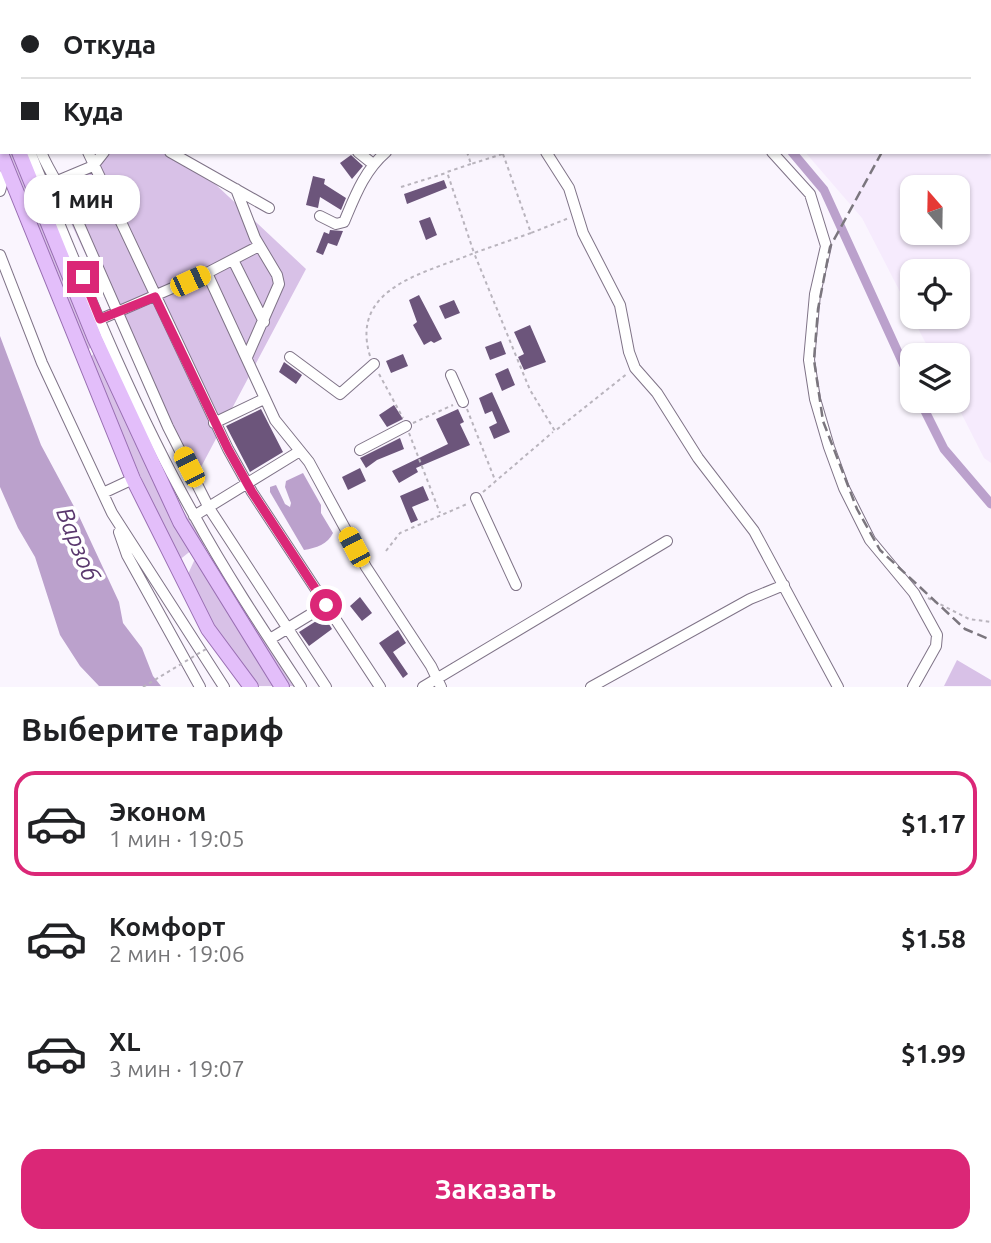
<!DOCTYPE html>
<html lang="ru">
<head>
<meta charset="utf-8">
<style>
  :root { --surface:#fff; --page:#f2f2f2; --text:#202124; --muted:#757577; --line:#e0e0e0; --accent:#db2777 }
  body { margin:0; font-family:Ubuntu,sans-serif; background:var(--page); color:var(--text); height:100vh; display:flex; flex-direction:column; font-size:26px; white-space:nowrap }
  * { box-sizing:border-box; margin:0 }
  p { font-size:23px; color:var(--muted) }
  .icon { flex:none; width:38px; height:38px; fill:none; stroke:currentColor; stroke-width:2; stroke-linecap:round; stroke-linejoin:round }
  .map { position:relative; height:687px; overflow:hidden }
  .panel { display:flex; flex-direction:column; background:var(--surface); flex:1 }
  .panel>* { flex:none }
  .banner { position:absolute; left:0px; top:0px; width:992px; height:154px; box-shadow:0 2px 5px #0004; display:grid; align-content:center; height:154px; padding:0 21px; background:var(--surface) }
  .needle { width:46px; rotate:340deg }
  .tools { position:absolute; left:900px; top:175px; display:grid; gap:14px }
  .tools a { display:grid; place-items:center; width:70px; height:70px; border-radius:14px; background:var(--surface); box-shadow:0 2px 5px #0004; font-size:35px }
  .end { position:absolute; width:32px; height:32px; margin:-16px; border:9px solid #db2777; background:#fff; box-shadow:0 0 0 4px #fff }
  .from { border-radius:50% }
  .bubble { position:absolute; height:49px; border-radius:21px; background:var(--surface); box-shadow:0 2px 5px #0004; font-size:23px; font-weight:600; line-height:49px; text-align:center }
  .car { position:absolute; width:21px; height:42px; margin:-21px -10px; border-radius:9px; box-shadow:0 0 5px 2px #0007; background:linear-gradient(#f5c518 24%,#345 0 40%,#f5c518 0 76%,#345 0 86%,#f5c518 0) }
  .banner b { display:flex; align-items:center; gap:24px; height:66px; font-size:26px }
  .banner b+b { border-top:2px solid var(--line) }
  .banner i { width:18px; height:18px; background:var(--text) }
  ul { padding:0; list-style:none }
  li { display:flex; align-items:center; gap:21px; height:105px; margin:0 14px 10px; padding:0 7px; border:4px solid transparent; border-radius:21px }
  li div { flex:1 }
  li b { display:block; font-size:26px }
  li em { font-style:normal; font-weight:600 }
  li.on { border-color:var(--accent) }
  li>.icon { width:63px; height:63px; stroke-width:1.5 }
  h2 { padding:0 21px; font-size:32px; line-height:84px }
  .action { display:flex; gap:14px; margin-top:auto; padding:14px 21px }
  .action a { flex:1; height:80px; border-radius:21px; background:var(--accent); color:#fff; font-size:28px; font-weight:600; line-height:80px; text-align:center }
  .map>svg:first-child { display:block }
  .built { fill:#f6ebfd; fill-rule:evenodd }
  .green { fill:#d8c1e7 }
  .water { fill:#bba1cc }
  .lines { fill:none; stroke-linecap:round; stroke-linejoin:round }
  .canal { stroke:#bba1cc; stroke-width:9 }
  .building { fill:#6c557b }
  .minor-casing { stroke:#7f7387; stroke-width:12 }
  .major-casing { stroke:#996fb2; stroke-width:16 }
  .path { stroke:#b9b4bd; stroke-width:2; stroke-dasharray:3.5 3.5; stroke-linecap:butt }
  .minor { stroke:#fff; stroke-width:10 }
  .major { stroke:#e3befa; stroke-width:14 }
  .rail { stroke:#7b767e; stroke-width:2.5; stroke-dasharray:10 5; stroke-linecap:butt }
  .path-bridge { stroke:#b9b4bd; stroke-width:2; stroke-dasharray:3.5 3.5; stroke-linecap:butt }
  .route { stroke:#db2777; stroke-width:9 }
  .labels { text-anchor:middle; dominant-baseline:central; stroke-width:7; stroke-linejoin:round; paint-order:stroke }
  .water-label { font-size:24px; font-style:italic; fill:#5a386e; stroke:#fff }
</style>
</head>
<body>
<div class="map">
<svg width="991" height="687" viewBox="0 0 991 687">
  <rect width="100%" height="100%" fill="#faf5fe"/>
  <path class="built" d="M677 0H991V463L984 458 955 401H957V355H932L912 317H957V271H912V315L862 218 805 152H990V2ZM912 187H957V233H912Z"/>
  <path class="green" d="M0 113 2 152H16L93 345 85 353 0 152Z
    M100 152H181L306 269 192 484 57 193Z
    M96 350 154 467 206 545 193 549 178 561 89 360Z
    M201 557 216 559 297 686H254L213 628 188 574 194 561Z
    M957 660 991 680V686H944Z"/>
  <path class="water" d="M0 336 41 445 78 514 119 602 123 623 142 648 153 676 161 686H99L80 666 60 635 35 557 18 528 0 487Z
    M303 473 321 505V513L333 533C328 544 316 548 304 550L270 492V487L276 485 285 504 290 507 291 503 285 487 286 481Z"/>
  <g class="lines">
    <path class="canal" d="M642 0V2
      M792 152 824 190 912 383
      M920 401 944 449 991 504"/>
  </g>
  <path class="building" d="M351 155 363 166 352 179 340 163Z
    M313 176 325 179 324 184 346 198 341 210 320 197 318 208 306 205Z
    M444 180 447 188 407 204 404 194Z
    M430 217 437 235 426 240 419 221Z
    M330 230 343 231 337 246 328 243 323 255 316 252 324 232 329 234Z
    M419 295 442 339 434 343 431 341 424 345 413 325 417 322 409 300Z
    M454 300 460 313 445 319 439 306Z
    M530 325 546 362 524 370 518 357 524 354 514 332Z
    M501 341 506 354 490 360 485 347Z
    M403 354 408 366 391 373 386 361Z
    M284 362 302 375 296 384 279 372Z
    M508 368 515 385 502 391 495 374Z
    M492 392 510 432 494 439 489 427 497 423 492 411 485 414 479 398Z
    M394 405 403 419 387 427 379 415Z
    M261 409 283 452 250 472 226 426Z
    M458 409 464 422 460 424 470 445 416 468 418 472 399 483 392 471 448 444 436 419Z
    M400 438 404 449 377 460 366 468 360 458Z
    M360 468 366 481 348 490 342 477Z
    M423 486 429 500 412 507 418 520 411 523 400 496Z
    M360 597 372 613 362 621 350 606Z
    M324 616 332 629 309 646 299 632Z
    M398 630 406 643 393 652 408 674 403 678 379 643Z"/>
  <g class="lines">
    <g class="minor-casing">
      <path id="minor" d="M33 0 34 2
        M151 0 154 2
        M187 0 188 2
        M376 0 377 2
        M485 0 486 2
        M615 0V2
        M356 2 359 0
        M0 40 2 45
        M0 79 2 83
        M30 152C80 274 129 400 194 515 226 574 264 631 301 687
        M41 152C50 174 64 192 74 213L168 427 209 508 326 687
        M88 152 228 449 252 492 380 687
        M170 152 269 208
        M358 152 373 164
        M546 152 569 188 583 233 620 305 629 352 635 368 657 393 698 458 754 531 838 687
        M772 152 810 194 826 246 815 294 809 360 815 399 829 447 844 488 870 540 914 593 937 635 936 646 913 687
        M50 184 93 166 104 152
        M236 189 255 238 277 275 279 284 247 357
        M0 191 7 166
        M320 216 336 224 344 222C355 196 364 171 386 152
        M0 255 42 363 112 513 224 687
        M233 260 264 322
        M207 273 259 246
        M101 319 207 273 275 420 309 462 366 567 431 666 441 687
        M290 357 340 394 374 364
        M451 375 463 402
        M214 423 264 399
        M360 450 406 426
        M103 493 133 479
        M476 498 516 585
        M194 516 300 451
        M119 532 127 555 200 687
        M270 639 326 605
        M423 687 667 541
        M591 687 750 599 784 585"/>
    </g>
    <g class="major-casing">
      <path id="major" d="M0 105 2 109
        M0 151 133 479 208 629 251 687
        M19 152 95 339 180 522 282 687"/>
    </g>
    <path class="path" d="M443 2 448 0
      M467 152 471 164 509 152
      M503 154 531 233 569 218
      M401 187 446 173
      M531 233 474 253 530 390 555 431 628 373
      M370 356C349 287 426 273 474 253L447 172 471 164
      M379 374 403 418
      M467 409 495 480
      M413 423 453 405
      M409 433 440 513
      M483 492 553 432
      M386 551 400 533 467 504
      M928 598 969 619 991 622"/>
    <use href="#minor" class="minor"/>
    <use href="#major" class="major"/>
    <path class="rail" d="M884 0V2
      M882 152 830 247 818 309 814 360 823 421 857 509 880 550 965 629 991 640"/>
    <path class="path-bridge" d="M143 687 206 649"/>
  </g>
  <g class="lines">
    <path class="route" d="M83 277 100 319 155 297 228 449 252 492 326 605"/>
  </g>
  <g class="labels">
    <g class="water-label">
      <text transform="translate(78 544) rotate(68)">Варзоб</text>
    </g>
  </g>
</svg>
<div class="tools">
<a><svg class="needle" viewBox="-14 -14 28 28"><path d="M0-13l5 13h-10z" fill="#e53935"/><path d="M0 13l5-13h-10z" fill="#757577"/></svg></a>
<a><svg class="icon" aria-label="locate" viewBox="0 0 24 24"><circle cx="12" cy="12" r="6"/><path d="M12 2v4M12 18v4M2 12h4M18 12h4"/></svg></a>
<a><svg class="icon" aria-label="layers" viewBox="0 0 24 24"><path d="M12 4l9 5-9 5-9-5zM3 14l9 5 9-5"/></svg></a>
</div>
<i class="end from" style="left:326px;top:605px"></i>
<i class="end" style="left:83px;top:277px"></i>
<div class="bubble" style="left:24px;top:175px;width:116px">1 мин</div>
<i class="car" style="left:190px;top:281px;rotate:65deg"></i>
<i class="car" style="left:189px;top:467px;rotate:333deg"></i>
<i class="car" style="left:354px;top:547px;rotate:332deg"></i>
<div class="banner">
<b><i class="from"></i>Откуда</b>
<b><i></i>Куда</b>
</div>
</div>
<section class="panel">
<h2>Выберите тариф</h2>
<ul>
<li class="on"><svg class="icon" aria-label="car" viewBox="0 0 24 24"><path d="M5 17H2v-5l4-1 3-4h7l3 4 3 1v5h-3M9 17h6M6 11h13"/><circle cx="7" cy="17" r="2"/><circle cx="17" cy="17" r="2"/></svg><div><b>Эконом</b><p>1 мин · 19:05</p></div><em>$1.17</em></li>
<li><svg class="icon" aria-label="car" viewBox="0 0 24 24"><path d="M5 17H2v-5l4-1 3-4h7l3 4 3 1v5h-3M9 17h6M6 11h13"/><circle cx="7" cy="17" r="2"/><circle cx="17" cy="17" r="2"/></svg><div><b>Комфорт</b><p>2 мин · 19:06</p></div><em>$1.58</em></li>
<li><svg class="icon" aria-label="car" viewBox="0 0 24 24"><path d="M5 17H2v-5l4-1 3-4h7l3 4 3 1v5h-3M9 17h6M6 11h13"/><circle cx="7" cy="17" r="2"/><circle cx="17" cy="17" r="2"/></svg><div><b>XL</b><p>3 мин · 19:07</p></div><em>$1.99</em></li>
</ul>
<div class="action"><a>Заказать</a></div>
</section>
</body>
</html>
